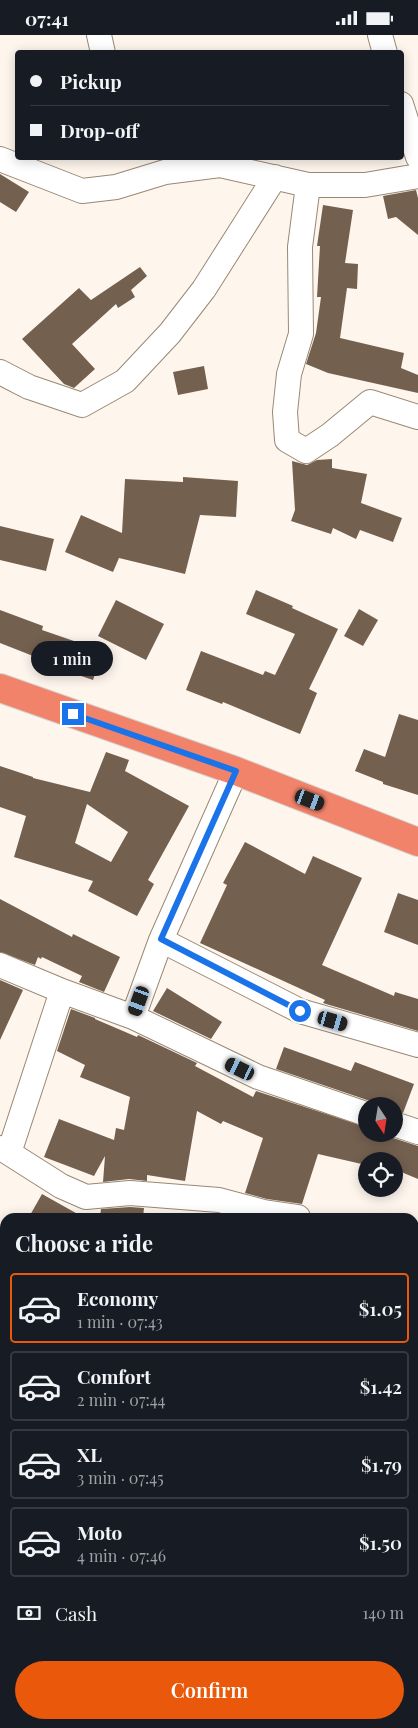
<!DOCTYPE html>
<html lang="en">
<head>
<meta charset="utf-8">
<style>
  :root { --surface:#171b24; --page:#242831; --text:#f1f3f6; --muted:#9ea1a6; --line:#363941; --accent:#ea580c }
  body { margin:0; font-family:"Playfair Display",serif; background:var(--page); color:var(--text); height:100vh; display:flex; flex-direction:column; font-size:19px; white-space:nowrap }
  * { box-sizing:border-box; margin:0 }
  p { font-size:16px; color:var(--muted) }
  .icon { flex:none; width:28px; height:28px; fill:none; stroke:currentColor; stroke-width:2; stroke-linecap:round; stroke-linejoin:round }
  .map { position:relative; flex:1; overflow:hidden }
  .side { position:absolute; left:0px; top:1178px; width:419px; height:516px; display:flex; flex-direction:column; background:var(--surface); border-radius:15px 15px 0 0; box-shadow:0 2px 12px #0003 }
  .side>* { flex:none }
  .hud { position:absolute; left:15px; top:15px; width:389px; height:110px; border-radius:5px; box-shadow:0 2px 12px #0003; display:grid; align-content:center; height:110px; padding:0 15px; background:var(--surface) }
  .needle { width:32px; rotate:168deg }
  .buttons { position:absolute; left:358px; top:1062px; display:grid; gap:10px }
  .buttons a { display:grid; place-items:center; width:45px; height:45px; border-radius:50%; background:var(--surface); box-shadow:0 2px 12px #0003; font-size:25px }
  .end { position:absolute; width:22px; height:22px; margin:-11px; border:6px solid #1a73e8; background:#fff; box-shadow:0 0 0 2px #fff }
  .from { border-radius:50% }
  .bubble { position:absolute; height:35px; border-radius:18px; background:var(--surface); box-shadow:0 2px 12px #0003; font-size:16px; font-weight:600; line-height:35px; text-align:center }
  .car { position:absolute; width:15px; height:30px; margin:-15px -8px; border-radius:6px; box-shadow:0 0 4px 1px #0007; background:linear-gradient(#222 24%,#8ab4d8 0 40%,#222 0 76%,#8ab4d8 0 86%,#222 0) }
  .hud b { display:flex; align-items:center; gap:18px; height:48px; font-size:19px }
  .hud b+b { border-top:1px solid var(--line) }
  .hud i { width:12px; height:12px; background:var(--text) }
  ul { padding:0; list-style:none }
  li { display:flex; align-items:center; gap:15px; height:70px; margin:0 10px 8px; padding:0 5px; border:2px solid var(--line); border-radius:5px }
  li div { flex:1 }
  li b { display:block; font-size:19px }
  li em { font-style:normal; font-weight:600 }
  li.selected { border-color:var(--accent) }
  li>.icon { width:45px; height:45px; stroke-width:1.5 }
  h2 { padding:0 15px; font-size:22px; line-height:60px }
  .pay { display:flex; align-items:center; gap:12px; height:55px; padding:0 15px; font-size:19px }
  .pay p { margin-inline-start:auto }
  .action { display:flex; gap:10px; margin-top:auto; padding:10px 15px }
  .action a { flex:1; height:58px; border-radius:30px; background:var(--accent); color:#fff; font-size:20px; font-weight:600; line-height:58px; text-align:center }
  .status { display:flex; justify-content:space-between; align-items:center; height:35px; padding:0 25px; background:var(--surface); direction:ltr }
  .status svg { height:14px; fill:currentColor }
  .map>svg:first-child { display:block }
  .building { fill:#74604f; fill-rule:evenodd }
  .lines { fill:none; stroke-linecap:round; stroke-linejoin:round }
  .minor-casing { stroke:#998873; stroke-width:26 }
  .highway-casing { stroke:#d5d3d2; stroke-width:30 }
  .minor { stroke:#fff; stroke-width:24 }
  .highway { stroke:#f0836a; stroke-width:28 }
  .route { stroke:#1a73e8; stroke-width:6 }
</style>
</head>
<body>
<div class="status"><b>07:41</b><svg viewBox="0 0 49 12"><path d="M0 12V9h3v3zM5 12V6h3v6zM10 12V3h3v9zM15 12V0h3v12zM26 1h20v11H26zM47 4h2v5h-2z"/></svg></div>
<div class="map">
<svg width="418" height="1693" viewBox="0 0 418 1693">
  <rect width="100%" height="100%" fill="#fef6ed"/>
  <path class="building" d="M0 139 29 157 16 177 0 167Z
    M416 155 418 163V200L396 182 388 184 383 161Z
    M323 170 353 175 345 228 358 229 357 254 347 253 340 303 404 318 401 333 418 340V358L328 338 306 329 316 298 321 262H317L320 211H317Z
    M140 232 147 241 131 255 135 262 118 273 116 269 72 309 95 334 74 353 64 349 22 304 79 253 91 265Z
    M204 331 208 354 178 360 173 337Z
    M332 424V433L367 439 361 468 402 483 393 507 360 495 356 504 333 493 331 499 291 486 295 475 292 426 307 430 317 425Z
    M183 442 238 446 236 482 200 480 185 539 119 523 113 537 65 517 81 480 122 498 125 444 183 447Z
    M0 491 54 504 46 536 0 525Z
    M256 555 293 571 292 573 338 594 309 654 317 658 300 699 223 667 222 669 186 655 201 616 263 640 265 636 275 640 295 599 246 579Z
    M116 565 164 589 146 625 98 601Z
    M359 574 378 585 363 611 344 601Z
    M0 575 43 591 42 595 103 616 93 645 55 632 56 630 0 608Z
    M399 679 418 685V760L383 749V747L355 736 364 714 385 722Z
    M106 717 129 725 125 736 189 771 148 845 154 849 137 881 88 856 93 846 14 822 26 781 0 772V731L33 742V743L90 757ZM87 769 128 797 111 827 75 808Z
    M245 807 305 839 313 821 362 843 322 930 394 961 395 957 418 964V996L326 969 323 968 325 965 200 908 227 850 223 848Z
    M398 858 418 865V910L384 897Z
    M0 864 72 902 73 899 120 922 104 957 79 947 82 941 42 922 41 924 38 922 35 930 0 917Z
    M0 945 23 955 0 1005Z
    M167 953 222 987 211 1004 153 976Z
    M71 974 95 983V984L137 1002 138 1000 197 1028 195 1031 253 1062 256 1056 366 1092V1099H385L390 1102 418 1111V1144L394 1134V1126H376L366 1122V1130L318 1119 302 1169 267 1164 245 1158 263 1103 223 1086 221 1089 197 1076 185 1146 147 1140V1146L129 1144 103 1147 105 1121 94 1141 44 1122 59 1084 114 1105 116 1093 124 1095 130 1062 80 1042 85 1030 57 1016Z
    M284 1012 351 1036 355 1027 414 1049 403 1078 394 1076V1071H377L370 1066 276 1034Z
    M42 1159 83 1182H29Z
    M130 1172 144 1173 143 1182H100L101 1174Z"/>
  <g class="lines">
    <g class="minor-casing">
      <path id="minor" d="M99 0 103 18
        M380 0 385 18
        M401 69 418 122
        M0 124 82 156 116 152 165 137 220 130 308 150H365L418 141
        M308 150 300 212 301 299 289 339 285 377 287 405 306 416 330 400 370 367 418 382
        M0 337 29 352 82 370 125 346 170 298 204 254 275 142
        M161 905 300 976 418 1010
        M0 930 62 956 133 982 258 1042 366 1079
        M133 982 161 905 236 736
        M394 1089 418 1097
        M0 1113 9 1118 62 956
        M9 1118 61 1151 86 1162 130 1158 219 1165 264 1177 298 1182
        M414 1203 418 1205
        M0 1305 5 1314
        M414 1520 418 1519
        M370 1689 379 1693"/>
    </g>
    <g class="highway-casing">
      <path id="highway" d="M0 653 236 736 418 807"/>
    </g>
    <use href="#minor" class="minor"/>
    <use href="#highway" class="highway"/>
  </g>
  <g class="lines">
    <path class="route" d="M73 679 236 736 161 904 300 976"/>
  </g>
</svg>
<div class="buttons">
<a><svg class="needle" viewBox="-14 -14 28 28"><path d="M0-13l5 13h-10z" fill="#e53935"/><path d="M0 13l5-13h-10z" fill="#9ea1a6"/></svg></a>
<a><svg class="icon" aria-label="locate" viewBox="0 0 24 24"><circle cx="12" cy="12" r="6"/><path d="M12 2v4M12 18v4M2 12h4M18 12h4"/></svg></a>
</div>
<i class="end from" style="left:300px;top:976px"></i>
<i class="end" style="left:73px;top:679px"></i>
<div class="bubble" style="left:31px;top:606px;width:82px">1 min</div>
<i class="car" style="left:310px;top:765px;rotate:111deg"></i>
<i class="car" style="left:139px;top:966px;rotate:200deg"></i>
<i class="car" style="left:333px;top:986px;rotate:106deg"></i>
<i class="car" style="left:240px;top:1034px;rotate:296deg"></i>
<div class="hud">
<b><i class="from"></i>Pickup</b>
<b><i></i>Drop-off</b>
</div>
<section class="side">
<h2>Choose a ride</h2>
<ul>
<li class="selected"><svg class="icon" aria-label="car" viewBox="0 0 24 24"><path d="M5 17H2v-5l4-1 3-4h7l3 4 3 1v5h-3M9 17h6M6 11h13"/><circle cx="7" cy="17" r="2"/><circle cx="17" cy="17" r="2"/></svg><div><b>Economy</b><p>1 min · 07:43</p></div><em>$1.05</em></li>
<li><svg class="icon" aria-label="car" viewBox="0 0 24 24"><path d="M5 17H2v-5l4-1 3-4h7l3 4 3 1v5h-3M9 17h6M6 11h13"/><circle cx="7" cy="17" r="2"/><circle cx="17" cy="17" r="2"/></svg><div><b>Comfort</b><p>2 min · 07:44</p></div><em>$1.42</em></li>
<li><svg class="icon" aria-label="car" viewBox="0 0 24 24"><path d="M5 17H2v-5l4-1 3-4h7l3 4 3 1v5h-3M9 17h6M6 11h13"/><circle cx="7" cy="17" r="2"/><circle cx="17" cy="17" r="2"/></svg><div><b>XL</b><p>3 min · 07:45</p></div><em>$1.79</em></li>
<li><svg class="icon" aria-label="car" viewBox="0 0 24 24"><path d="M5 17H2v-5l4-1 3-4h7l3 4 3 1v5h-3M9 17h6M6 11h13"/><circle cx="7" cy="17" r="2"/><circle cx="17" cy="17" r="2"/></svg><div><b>Moto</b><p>4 min · 07:46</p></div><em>$1.50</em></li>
</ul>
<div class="pay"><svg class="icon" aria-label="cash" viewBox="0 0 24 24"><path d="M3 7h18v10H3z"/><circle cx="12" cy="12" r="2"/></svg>Cash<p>140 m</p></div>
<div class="action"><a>Confirm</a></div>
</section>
</div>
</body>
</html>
